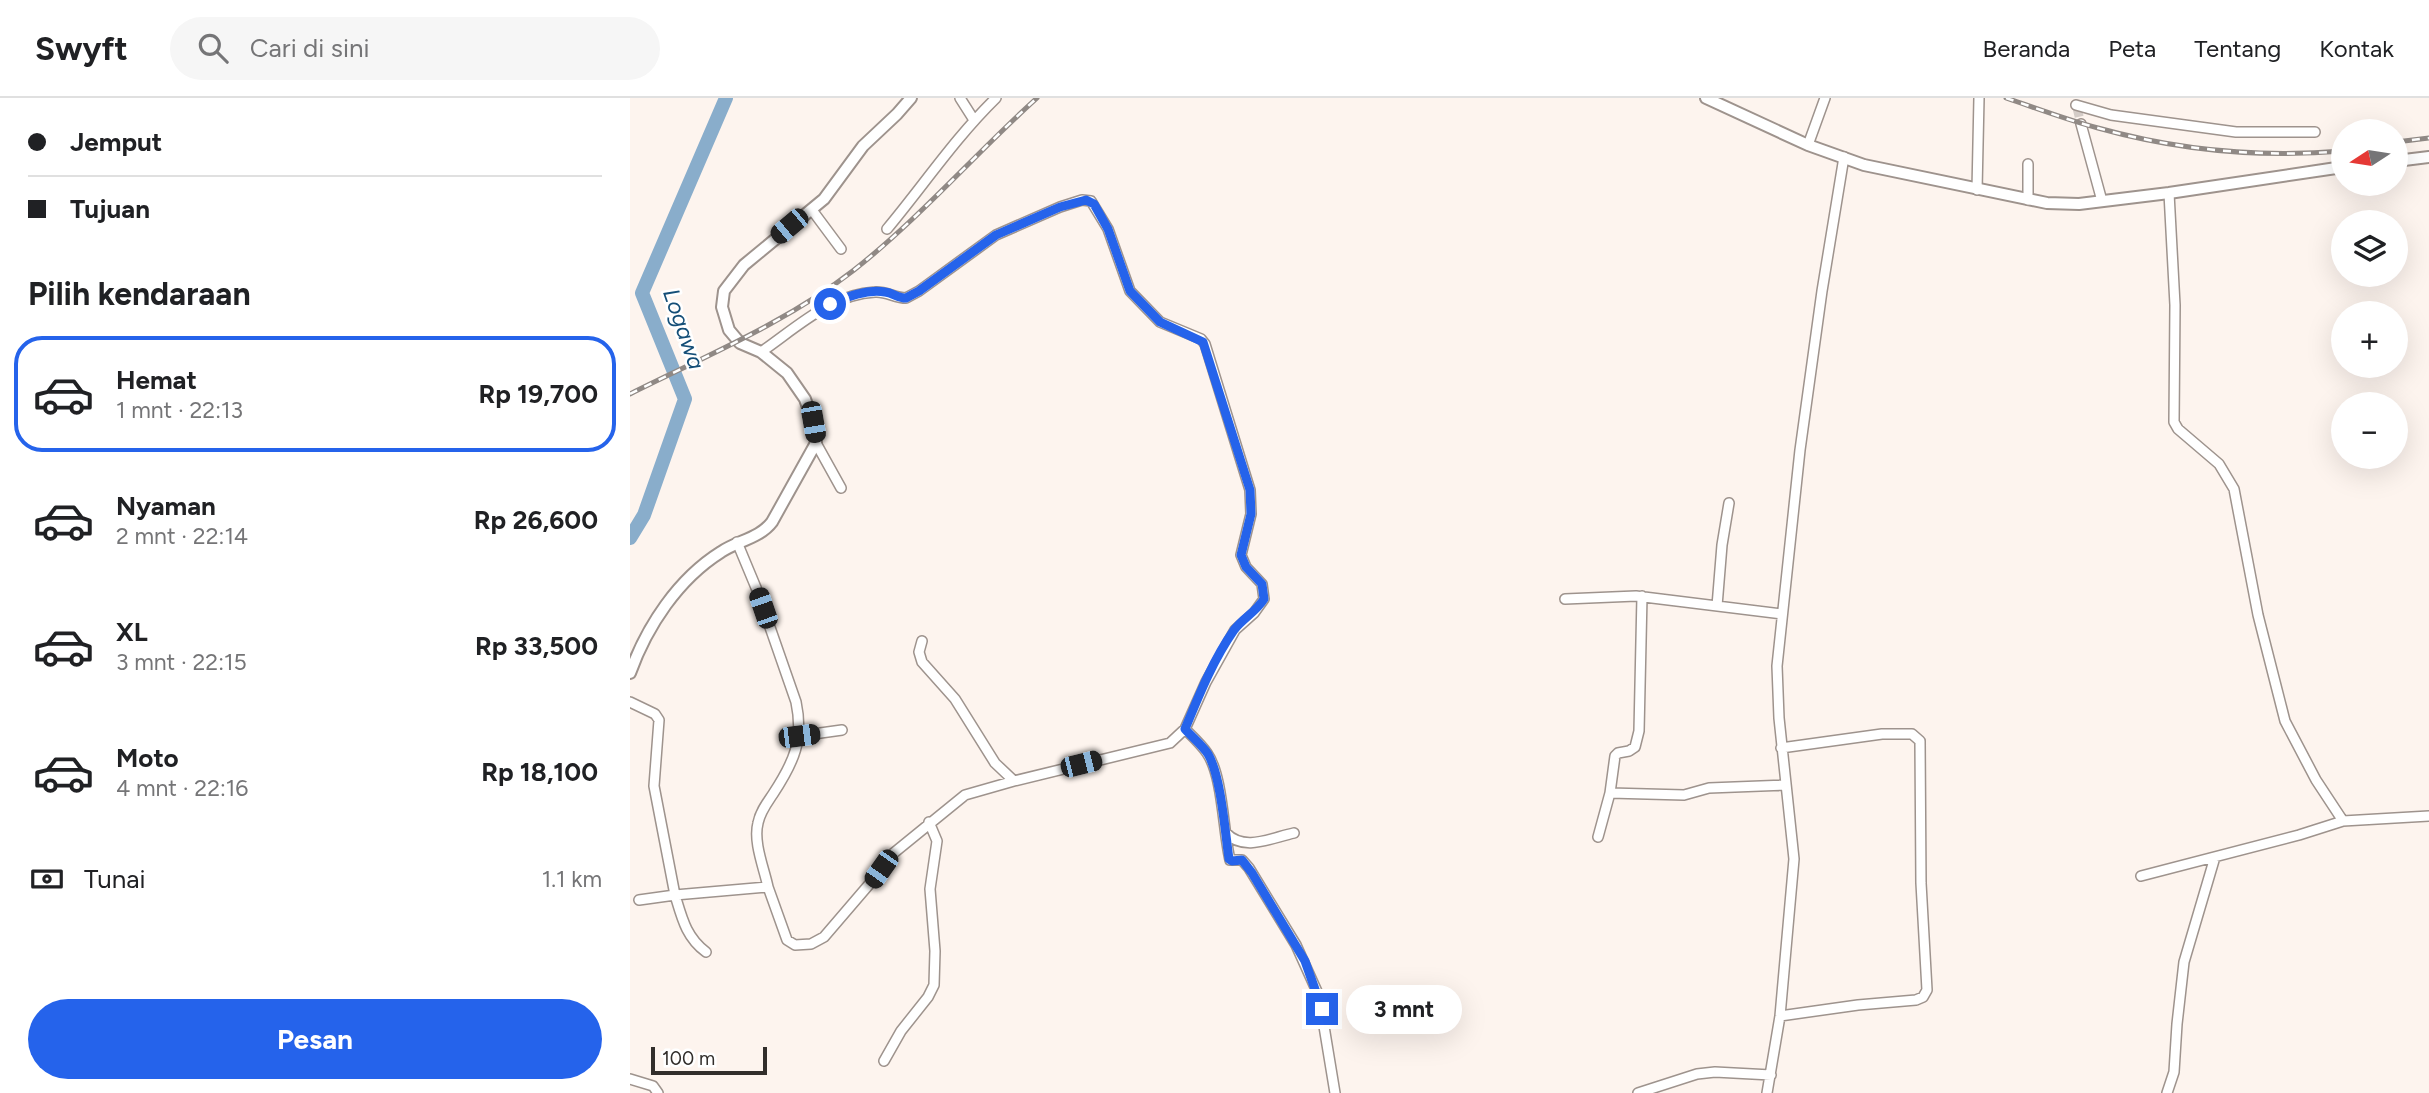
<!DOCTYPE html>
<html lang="id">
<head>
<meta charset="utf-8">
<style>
  :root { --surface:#fff; --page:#f6f6f6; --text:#202124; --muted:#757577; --line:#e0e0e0; --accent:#2563eb }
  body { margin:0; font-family:Figtree,sans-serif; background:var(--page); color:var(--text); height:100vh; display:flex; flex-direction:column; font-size:26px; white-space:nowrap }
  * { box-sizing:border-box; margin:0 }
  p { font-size:23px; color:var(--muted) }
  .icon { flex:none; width:38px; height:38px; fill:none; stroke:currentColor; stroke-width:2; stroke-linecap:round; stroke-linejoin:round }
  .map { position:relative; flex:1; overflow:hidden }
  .drawer { display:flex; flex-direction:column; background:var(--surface); width:630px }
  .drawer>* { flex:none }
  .banner { display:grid; align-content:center; height:154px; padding:0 28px; background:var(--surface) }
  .needle { width:46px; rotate:258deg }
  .tools { position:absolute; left:1701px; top:21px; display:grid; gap:14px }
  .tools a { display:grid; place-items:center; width:77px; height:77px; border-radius:50%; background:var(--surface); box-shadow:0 7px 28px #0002; font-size:35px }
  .scale { position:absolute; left:21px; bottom:18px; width:116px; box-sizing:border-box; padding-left:7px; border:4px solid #322e2b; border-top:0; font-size:19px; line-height:24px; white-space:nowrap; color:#322e2b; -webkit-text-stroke:5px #fff; paint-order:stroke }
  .end { position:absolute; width:32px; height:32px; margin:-16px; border:9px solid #2563eb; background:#fff; box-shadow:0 0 0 4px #fff }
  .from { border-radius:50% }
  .bubble { position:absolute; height:49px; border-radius:24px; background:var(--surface); box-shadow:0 7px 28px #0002; font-size:23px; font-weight:700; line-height:49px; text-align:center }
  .car { position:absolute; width:21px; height:42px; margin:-21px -10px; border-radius:9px; box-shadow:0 0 5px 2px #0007; background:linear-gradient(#222 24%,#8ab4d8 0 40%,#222 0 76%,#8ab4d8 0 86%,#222 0) }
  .banner b { display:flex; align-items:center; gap:24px; height:66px; font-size:26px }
  .banner b+b { border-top:2px solid var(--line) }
  .banner i { width:18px; height:18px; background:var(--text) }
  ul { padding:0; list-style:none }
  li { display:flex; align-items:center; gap:21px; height:116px; margin:0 14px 10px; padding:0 14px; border:4px solid transparent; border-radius:28px }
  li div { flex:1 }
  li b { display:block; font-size:26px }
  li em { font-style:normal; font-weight:700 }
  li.selected { border-color:var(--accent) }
  li>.icon { width:63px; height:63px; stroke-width:1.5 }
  h2 { padding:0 28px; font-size:32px; line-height:84px }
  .pay { display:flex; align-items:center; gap:18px; height:77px; padding:0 28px; font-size:26px }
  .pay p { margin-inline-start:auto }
  .action { display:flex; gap:14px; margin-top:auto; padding:14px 28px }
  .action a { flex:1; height:80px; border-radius:42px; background:var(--accent); color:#fff; font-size:28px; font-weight:700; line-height:80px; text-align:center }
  header { display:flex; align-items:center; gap:42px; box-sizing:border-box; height:98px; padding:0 35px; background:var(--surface); border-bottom:2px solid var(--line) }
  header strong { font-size:33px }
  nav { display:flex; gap:38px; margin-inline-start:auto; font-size:24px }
  .search { width:490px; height:63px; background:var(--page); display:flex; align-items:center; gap:18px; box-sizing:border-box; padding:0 24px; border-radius:38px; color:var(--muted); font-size:26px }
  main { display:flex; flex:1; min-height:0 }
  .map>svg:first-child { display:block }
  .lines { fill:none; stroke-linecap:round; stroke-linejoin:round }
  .river { stroke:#89adcb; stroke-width:14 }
  .minor-tunnel { stroke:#d4ccc7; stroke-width:9; stroke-dasharray:9 4.5; stroke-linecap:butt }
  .minor-casing { stroke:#9e938d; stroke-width:12 }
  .tertiary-casing { stroke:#9e938d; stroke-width:14 }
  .minor { stroke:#fff; stroke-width:9 }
  .tertiary { stroke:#fff; stroke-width:10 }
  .rail-casing { stroke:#908985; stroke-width:5 }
  .rail { stroke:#fff; stroke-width:2.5; stroke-dasharray:8; stroke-linecap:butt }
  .route { stroke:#2563eb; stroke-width:9 }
  .labels { text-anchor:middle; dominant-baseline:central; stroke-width:5; stroke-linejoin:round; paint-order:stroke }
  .water-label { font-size:23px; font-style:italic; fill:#144e77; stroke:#fff }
</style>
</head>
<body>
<header>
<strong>Swyft</strong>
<div class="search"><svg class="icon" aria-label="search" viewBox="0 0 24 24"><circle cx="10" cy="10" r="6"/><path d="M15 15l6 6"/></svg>Cari di sini</div>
<nav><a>Beranda</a><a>Peta</a><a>Tentang</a><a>Kontak</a></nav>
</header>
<main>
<section class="drawer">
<div class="banner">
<b><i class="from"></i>Jemput</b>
<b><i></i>Tujuan</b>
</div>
<h2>Pilih kendaraan</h2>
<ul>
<li class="selected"><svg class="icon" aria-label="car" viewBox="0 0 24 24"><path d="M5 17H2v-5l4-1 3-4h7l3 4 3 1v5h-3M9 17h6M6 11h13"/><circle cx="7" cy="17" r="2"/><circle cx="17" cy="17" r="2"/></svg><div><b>Hemat</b><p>1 mnt · 22:13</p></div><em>Rp 19,700</em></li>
<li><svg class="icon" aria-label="car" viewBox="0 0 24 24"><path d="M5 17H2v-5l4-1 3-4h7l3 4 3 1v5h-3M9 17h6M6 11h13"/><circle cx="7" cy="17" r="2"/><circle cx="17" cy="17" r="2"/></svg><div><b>Nyaman</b><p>2 mnt · 22:14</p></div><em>Rp 26,600</em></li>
<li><svg class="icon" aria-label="car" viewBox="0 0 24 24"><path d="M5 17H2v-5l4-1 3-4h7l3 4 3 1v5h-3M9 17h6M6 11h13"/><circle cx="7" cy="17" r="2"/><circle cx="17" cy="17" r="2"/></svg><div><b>XL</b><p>3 mnt · 22:15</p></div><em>Rp 33,500</em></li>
<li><svg class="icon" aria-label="car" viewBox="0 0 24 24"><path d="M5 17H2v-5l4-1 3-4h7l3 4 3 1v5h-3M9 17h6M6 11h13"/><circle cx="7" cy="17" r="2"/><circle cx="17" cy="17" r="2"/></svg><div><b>Moto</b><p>4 mnt · 22:16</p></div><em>Rp 18,100</em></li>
</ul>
<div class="pay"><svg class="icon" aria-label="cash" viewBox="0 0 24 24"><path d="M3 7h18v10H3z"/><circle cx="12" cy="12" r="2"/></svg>Tunai<p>1.1 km</p></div>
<div class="action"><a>Pesan</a></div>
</section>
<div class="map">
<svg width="1799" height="995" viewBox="0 0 1799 995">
  <rect width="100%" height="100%" fill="#fdf4ee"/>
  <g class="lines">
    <path class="river" d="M0 440 14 417 55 301 12 195 96 0"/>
    <path class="minor-tunnel" d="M1447 10 1451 26"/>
    <g class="minor-casing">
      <path id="minor" d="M330 0 344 22
        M1446 7 1481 17 1606 34H1685
        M1451 26 1472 103
        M1178 47 1195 0
        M1398 66V102
        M1347 92 1349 0
        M1539 95 1545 207 1544 324 1548 331 1589 366 1604 391 1628 517 1655 623 1686 682 1713 723 1799 718
        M182 112 211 151
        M257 131C293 88 325 40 366 0
        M186 345 211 390
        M107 444 127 492 166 604C174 642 164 664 143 696 137 705 130 714 128 725 123 744 134 770 138 789
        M935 501 1006 498 1152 516
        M1087 508 1092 447 1099 405
        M292 543 289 554 292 564 325 601 365 665 384 683
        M0 604 25 616 29 622 24 688 45 797 138 789 157 842 165 847 181 846 194 839 242 783 260 758 335 697 384 683 540 645 555 631 576 584 605 532 624 515 634 501 632 486 616 469 611 457 621 416 620 392 575 246 571 241 530 224 500 193 478 131 461 103 452 102 430 109 366 137 289 193 276 200C265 200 256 193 245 194 201 196 166 230 131 254
        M555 631C562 638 571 646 577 655 593 678 593 733 600 762H612L619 770 666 847 689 898 705 995
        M169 638 212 632
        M980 695 1054 697 1079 690 1156 687
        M596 735C614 754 641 740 664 735
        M968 739 980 695 985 658 988 655 999 653 1005 649 1009 633 1012 498
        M1511 778 1669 737 1713 723
        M9 802 45 797C52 820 56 839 76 854
        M1150 918 1228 907 1286 902 1293 899 1297 892 1291 785 1290 643 1282 636H1252L1151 650
        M254 963 271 933 298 899 304 887 305 853 300 791 307 743 299 724
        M0 981 23 988 28 995
        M1008 995 1067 976 1085 974 1141 977
        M1137 995 1150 918 1164 761 1149 620 1147 568 1170 352 1192 193 1214 59
        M1537 995 1544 974 1547 926 1554 864 1585 759"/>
    </g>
    <g class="tertiary-casing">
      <path id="tertiary" d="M1076 0 1178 47 1234 67 1417 105 1449 106 1539 95 1713 69
        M1766 63 1799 59
        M0 575C17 528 48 481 91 454 107 443 130 440 142 424L186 345 183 324 175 301 157 275 131 254 110 245 99 232 92 209 94 193 114 167 194 101 233 48 267 16 281 0"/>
    </g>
    <use href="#minor" class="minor"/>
    <use href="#tertiary" class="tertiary"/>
    <g class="rail-casing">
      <path id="rail" d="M1376 0C1406 10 1437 22 1468 30 1547 52 1631 60 1713 53
        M1766 44 1799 40
        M0 296C76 258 157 224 224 172 290 120 345 56 407 0"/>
    </g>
    <use href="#rail" class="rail"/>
  </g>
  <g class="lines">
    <path class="route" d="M200 206C217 199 236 191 255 194 263 195 268 200 276 200L289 193 366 137 430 109 456 102 464 106 478 131 500 193 530 224 573 244 620 392 621 416 611 457 616 469 632 486 634 501C626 514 613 520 604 532 583 562 569 597 555 631 562 639 572 647 578 656 591 678 595 734 599 761L602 763 612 762 622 775 675 863 692 911"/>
  </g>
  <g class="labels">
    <g class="water-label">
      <text transform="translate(54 231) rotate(71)">Logawa</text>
    </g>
  </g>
</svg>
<div class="tools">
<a><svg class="needle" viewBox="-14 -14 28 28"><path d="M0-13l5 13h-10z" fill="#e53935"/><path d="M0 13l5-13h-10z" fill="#757577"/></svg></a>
<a><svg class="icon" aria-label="layers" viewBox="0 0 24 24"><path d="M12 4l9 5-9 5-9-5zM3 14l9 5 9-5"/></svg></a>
<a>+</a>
<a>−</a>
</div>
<div class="scale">100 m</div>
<i class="end from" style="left:200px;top:206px"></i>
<i class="end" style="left:692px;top:911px"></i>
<div class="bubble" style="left:716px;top:887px;width:116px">3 mnt</div>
<i class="car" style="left:159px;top:128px;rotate:230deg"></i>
<i class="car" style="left:183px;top:324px;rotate:170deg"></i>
<i class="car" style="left:133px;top:510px;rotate:341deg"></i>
<i class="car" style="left:169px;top:638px;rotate:83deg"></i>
<i class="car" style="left:451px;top:666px;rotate:76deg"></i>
<i class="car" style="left:251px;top:771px;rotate:215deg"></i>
</div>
</main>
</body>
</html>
